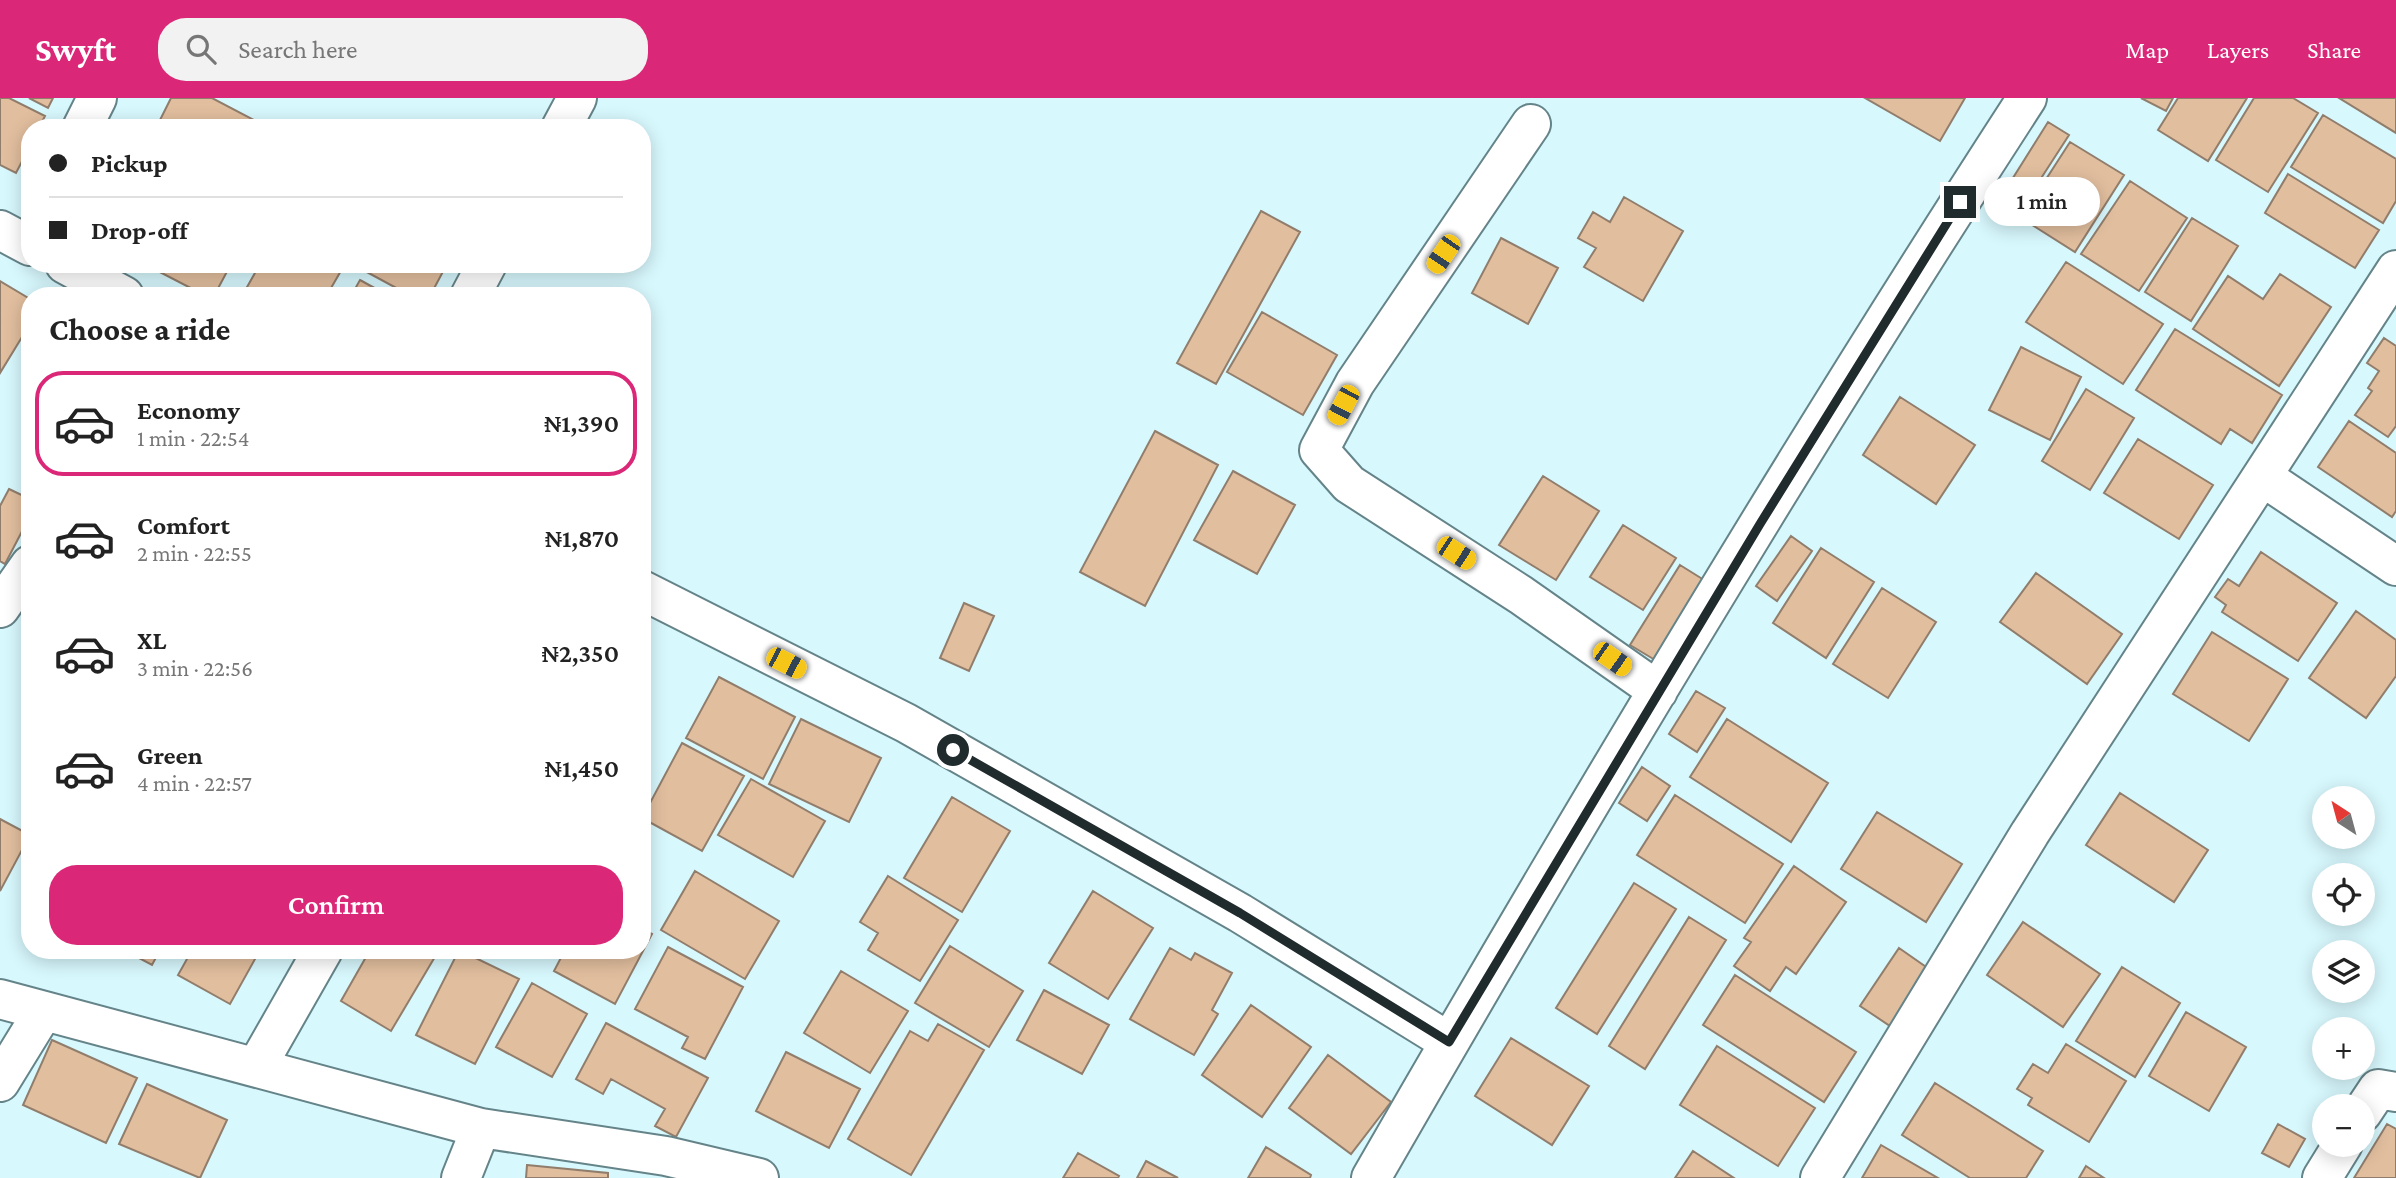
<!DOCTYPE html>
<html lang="en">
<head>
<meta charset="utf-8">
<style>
  :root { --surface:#fff; --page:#f2f2f2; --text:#222; --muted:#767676; --line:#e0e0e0; --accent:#db2777 }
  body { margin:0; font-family:"Crimson Pro",serif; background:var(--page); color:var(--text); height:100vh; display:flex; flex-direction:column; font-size:26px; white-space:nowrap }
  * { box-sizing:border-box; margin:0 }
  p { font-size:23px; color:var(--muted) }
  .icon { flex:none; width:38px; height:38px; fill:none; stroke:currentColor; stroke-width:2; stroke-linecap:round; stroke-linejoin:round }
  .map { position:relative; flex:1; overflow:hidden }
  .sheet { position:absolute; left:21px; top:189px; width:630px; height:672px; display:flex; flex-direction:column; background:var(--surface); border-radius:28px; box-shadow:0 4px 18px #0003 }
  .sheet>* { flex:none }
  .banner { position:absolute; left:21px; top:21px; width:630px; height:154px; border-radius:28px; box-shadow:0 4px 18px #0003; display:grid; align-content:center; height:154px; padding:0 28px; background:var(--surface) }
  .needle { width:46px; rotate:324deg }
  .tools { position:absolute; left:2312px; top:688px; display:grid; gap:14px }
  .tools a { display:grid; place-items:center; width:63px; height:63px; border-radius:50%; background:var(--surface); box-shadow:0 4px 18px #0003; font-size:35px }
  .end { position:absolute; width:32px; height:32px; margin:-16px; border:9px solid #1f2b2d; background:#fff; box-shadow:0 0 0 4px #fff }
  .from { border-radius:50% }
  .bubble { position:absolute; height:49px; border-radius:24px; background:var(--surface); box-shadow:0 4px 18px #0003; font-size:23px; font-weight:600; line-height:49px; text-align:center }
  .car { position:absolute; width:21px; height:42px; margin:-21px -10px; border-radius:9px; box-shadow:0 0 5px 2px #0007; background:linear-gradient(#f5c518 24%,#345 0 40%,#f5c518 0 76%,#345 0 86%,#f5c518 0) }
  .banner b { display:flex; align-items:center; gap:24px; height:66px; font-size:26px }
  .banner b+b { border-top:2px solid var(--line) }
  .banner i { width:18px; height:18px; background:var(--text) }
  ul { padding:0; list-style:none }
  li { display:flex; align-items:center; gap:21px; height:105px; margin:0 14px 10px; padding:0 14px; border:4px solid transparent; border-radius:28px }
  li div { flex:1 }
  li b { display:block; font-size:26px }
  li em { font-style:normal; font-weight:600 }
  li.current { border-color:var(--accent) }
  li>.icon { width:63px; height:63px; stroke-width:1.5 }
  h2 { padding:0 28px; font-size:32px; line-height:84px }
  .button { display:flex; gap:14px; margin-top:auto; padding:14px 28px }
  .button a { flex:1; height:80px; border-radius:28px; background:var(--accent); color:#fff; font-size:28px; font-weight:600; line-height:80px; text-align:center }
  header { display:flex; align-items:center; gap:42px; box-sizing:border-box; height:98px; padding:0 35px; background:var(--accent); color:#fff }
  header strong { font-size:33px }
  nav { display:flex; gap:38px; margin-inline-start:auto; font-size:24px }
  .search { width:490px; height:63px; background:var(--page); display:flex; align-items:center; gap:18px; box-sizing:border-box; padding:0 24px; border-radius:28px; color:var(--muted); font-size:26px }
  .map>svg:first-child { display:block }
  .building { fill:#e1be9e; stroke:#917d6c; stroke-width:2 }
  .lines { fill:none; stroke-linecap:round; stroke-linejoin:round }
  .street-casing { stroke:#658489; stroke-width:42 }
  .street { stroke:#fff; stroke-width:38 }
  .route { stroke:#1f2b2d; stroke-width:9 }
</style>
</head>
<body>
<header>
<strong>Swyft</strong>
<div class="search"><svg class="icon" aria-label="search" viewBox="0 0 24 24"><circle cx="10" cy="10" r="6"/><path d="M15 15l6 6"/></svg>Search here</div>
<nav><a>Map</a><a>Layers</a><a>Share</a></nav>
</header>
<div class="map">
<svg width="2396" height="1080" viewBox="0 0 2396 1080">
  <rect width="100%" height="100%" fill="#d7f8fd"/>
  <path class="building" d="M0 0H9L45 18 39 30H30V48L16 75 0 67Z
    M29 0H53L48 10Z
    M171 0H212L269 30H156Z
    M1865 0H1965L1940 43Z
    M2141 0H2173L2166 13Z
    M2178 0H2247L2208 63 2158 32Z
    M2254 0H2293L2318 15 2268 94 2216 62Z
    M2339 0H2396V35Z
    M2323 17 2396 61V103L2383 125 2291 69Z
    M2048 24 2069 37 2016 119 1996 107Z
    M2070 44 2124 77 2075 154 2021 120Z
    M2288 76 2379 132 2355 170 2265 115Z
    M2130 83 2187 120 2139 193 2081 156Z
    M1624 99 1683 133 1643 203 1584 169 1596 150 1578 140 1593 114 1610 124Z
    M1261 113 1300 134 1216 286 1177 265Z
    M2192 120 2238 148 2191 223 2145 194Z
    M1501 140 1558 170 1528 226 1472 195Z
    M2066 164 2163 226 2123 286 2026 224Z
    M120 166H140L135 174Z
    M154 166H231L214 198H206L152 170Z
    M260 166H334L342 171 327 197 320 194 318 198H242Z
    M352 166H447L430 198H411Z
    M2280 176 2331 209 2279 288 2193 231 2228 178 2263 201Z
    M360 182 389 198H351Z
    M0 183 30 201V226L0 275Z
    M1262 214 1337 257 1303 317 1227 274Z
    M2175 231 2282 297 2252 345 2230 331 2221 346 2136 292Z
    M2384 240 2396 248V328L2388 339 2355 317 2372 293 2368 290 2379 273 2367 265Z
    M2021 249 2081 279 2050 342 1989 312Z
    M2086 291 2134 320 2090 392 2042 363Z
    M1900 299 1975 347 1936 406 1863 357Z
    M2349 323 2396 355V413L2392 419 2318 369Z
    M1155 333 1218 367 1145 508 1080 474Z
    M2138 341 2213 387 2179 441 2104 395Z
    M1233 373 1295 407 1257 476 1194 442Z
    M1543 378 1599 413 1556 482 1499 447Z
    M9 391 30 401V418L5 466 0 463V408Z
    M1623 427 1676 460 1643 512 1590 479Z
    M1791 438 1812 453 1777 503 1756 488Z
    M1821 450 1874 484 1826 560 1773 525Z
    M2261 454 2337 505 2298 563 2222 514 2226 507 2215 499 2228 481 2239 488Z
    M1680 467 1704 482 1655 562 1630 547Z
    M2036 475 2122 536 2087 586 2000 524Z
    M1882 490 1936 524 1888 600 1833 566Z
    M964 505 994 518 969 573 940 560Z
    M2356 513 2396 542V578L2366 620 2309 580Z
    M2212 534 2288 581 2249 643 2173 596Z
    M719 579 795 619 763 681 686 640Z
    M1696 593 1725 610 1697 654 1669 636Z
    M801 621 881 660 849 724 769 686Z
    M1727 621 1828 685 1791 744 1690 679Z
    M682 645 744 678 702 753 642 720Z
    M1642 669 1670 688 1647 723 1619 705Z
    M751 681 825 723 793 779 718 737Z
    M2120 695 2208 752 2174 804 2086 747Z
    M1675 697 1783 766 1745 825 1637 757Z
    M952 699 1010 733 962 814 904 780Z
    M1877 714 1962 766 1926 824 1841 771Z
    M0 721 30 737 0 793Z
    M1794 768 1846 804 1796 876 1786 869 1770 893 1734 868 1751 844 1744 840Z
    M695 773 779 823 745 881 661 832Z
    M888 778 958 822 920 883 868 852 878 835 860 824Z
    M1634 785 1676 811 1597 936 1556 910Z
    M1093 793 1153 830 1108 901 1049 865Z
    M1689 819 1726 842 1645 971 1609 948Z
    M2023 824 2100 876 2063 929 1987 877Z
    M642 831 652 836 615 906 554 873 565 852H642Z
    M950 848 1023 893 989 949 915 905Z
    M668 849 743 889 705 961 682 950 688 939 635 911Z
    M1170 850 1191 862 1195 855 1232 875 1212 912 1218 916 1194 957 1130 921Z
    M1899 850 1929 871 1890 928 1860 908Z
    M124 852H160L152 867Z
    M192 852H260L230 906 178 877Z
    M370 852H439L391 933 341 903Z
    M459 852 519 881 475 966 416 937Z
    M2122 869 2180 905 2135 979 2076 943Z
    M841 873 908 913 870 975 804 935Z
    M1735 877 1856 954 1824 1004 1703 927Z
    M532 885 587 916 552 979 496 949Z
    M1044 892 1109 927 1082 976 1017 942Z
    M1251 907 1311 949 1262 1019 1202 977Z
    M2186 914 2246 949 2209 1013 2149 978Z
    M606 925 708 980 676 1039 655 1028 665 1011 611 981 603 996 576 981Z
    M938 926 984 952 911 1077 848 1041 910 933 928 943Z
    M1511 940 1589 988 1552 1047 1475 998Z
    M52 942 137 980 106 1045 23 1007Z
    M2066 946 2126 983 2089 1044 2028 1007 2032 1000 2017 991 2033 966 2048 975Z
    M1717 948 1815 1010 1778 1068 1680 1007Z
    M786 954 860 991 829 1050 756 1013Z
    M1328 957 1391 1004 1351 1056 1289 1010Z
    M1935 985 2043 1053 2026 1080H1970L1902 1037Z
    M147 986 227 1022 200 1080 119 1046Z
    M2278 1026 2305 1041 2289 1069 2262 1055Z
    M2387 1026 2396 1031V1080H2354Z
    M1881 1047 1938 1080H1862Z
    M1266 1049 1311 1077 1310 1080H1248Z
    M1693 1053 1734 1080H1675Z
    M1078 1055 1119 1078 1118 1080H1063Z
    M1146 1063 1178 1080H1137Z
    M527 1067 608 1075V1080H526Z
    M2086 1068 2104 1080H2079Z"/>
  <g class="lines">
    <g class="street-casing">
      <path id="street" d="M1531 26 1355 285 1319 352 1349 386 1521 497 1658 593
        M82 30 97 0
        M561 30 577 0
        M0 132 30 148
        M65 166 124 198
        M470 198 487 166
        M2263 379 2396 468
        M642 492 906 625 1240 815 1449 944
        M0 510 30 467
        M0 901 481 1030 666 1058 759 1080
        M257 968 323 852
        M0 984 43 914
        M2362 1015 2378 991 2396 994
        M461 1080 481 1030
        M1371 1080C1581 715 1798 353 2027 0
        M1820 1080 2030 735 2396 172
        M2322 1080 2343 1046"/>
    </g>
    <use href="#street" class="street"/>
  </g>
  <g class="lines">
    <path class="route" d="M953 652 1240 815 1449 944 1760 426 1960 104"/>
  </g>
</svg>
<div class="tools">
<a><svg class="needle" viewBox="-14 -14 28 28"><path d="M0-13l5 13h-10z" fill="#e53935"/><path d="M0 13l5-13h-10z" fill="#767676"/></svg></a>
<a><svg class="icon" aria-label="locate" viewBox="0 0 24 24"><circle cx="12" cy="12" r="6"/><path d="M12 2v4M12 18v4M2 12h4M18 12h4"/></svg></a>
<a><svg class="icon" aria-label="layers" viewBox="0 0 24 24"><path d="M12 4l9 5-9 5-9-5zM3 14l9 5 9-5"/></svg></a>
<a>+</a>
<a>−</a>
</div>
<i class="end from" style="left:953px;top:652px"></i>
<i class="end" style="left:1960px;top:104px"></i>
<div class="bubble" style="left:1984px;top:79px;width:116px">1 min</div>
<i class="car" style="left:1443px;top:156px;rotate:214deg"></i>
<i class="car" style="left:1343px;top:307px;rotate:208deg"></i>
<i class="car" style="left:1456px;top:455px;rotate:123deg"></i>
<i class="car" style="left:1612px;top:561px;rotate:125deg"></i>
<i class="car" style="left:786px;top:565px;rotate:117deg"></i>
<div class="banner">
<b><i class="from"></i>Pickup</b>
<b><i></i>Drop-off</b>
</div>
<section class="sheet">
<h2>Choose a ride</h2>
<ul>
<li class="current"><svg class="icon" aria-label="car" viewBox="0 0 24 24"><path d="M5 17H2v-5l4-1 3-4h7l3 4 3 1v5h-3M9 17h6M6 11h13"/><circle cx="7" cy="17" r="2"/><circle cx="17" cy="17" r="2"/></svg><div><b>Economy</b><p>1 min · 22:54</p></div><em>₦1,390</em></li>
<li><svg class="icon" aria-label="car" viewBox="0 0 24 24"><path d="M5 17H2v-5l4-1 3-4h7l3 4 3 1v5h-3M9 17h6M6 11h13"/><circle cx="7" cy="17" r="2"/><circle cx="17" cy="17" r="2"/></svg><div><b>Comfort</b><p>2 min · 22:55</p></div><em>₦1,870</em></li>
<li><svg class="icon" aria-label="car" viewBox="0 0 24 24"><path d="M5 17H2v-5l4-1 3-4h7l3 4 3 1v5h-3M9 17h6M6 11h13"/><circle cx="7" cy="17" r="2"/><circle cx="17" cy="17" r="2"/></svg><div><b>XL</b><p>3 min · 22:56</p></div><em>₦2,350</em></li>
<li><svg class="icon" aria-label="car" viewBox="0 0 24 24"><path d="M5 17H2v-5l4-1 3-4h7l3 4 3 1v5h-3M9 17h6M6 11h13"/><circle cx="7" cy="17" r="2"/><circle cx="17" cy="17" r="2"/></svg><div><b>Green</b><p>4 min · 22:57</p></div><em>₦1,450</em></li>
</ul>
<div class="button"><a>Confirm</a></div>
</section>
</div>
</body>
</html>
